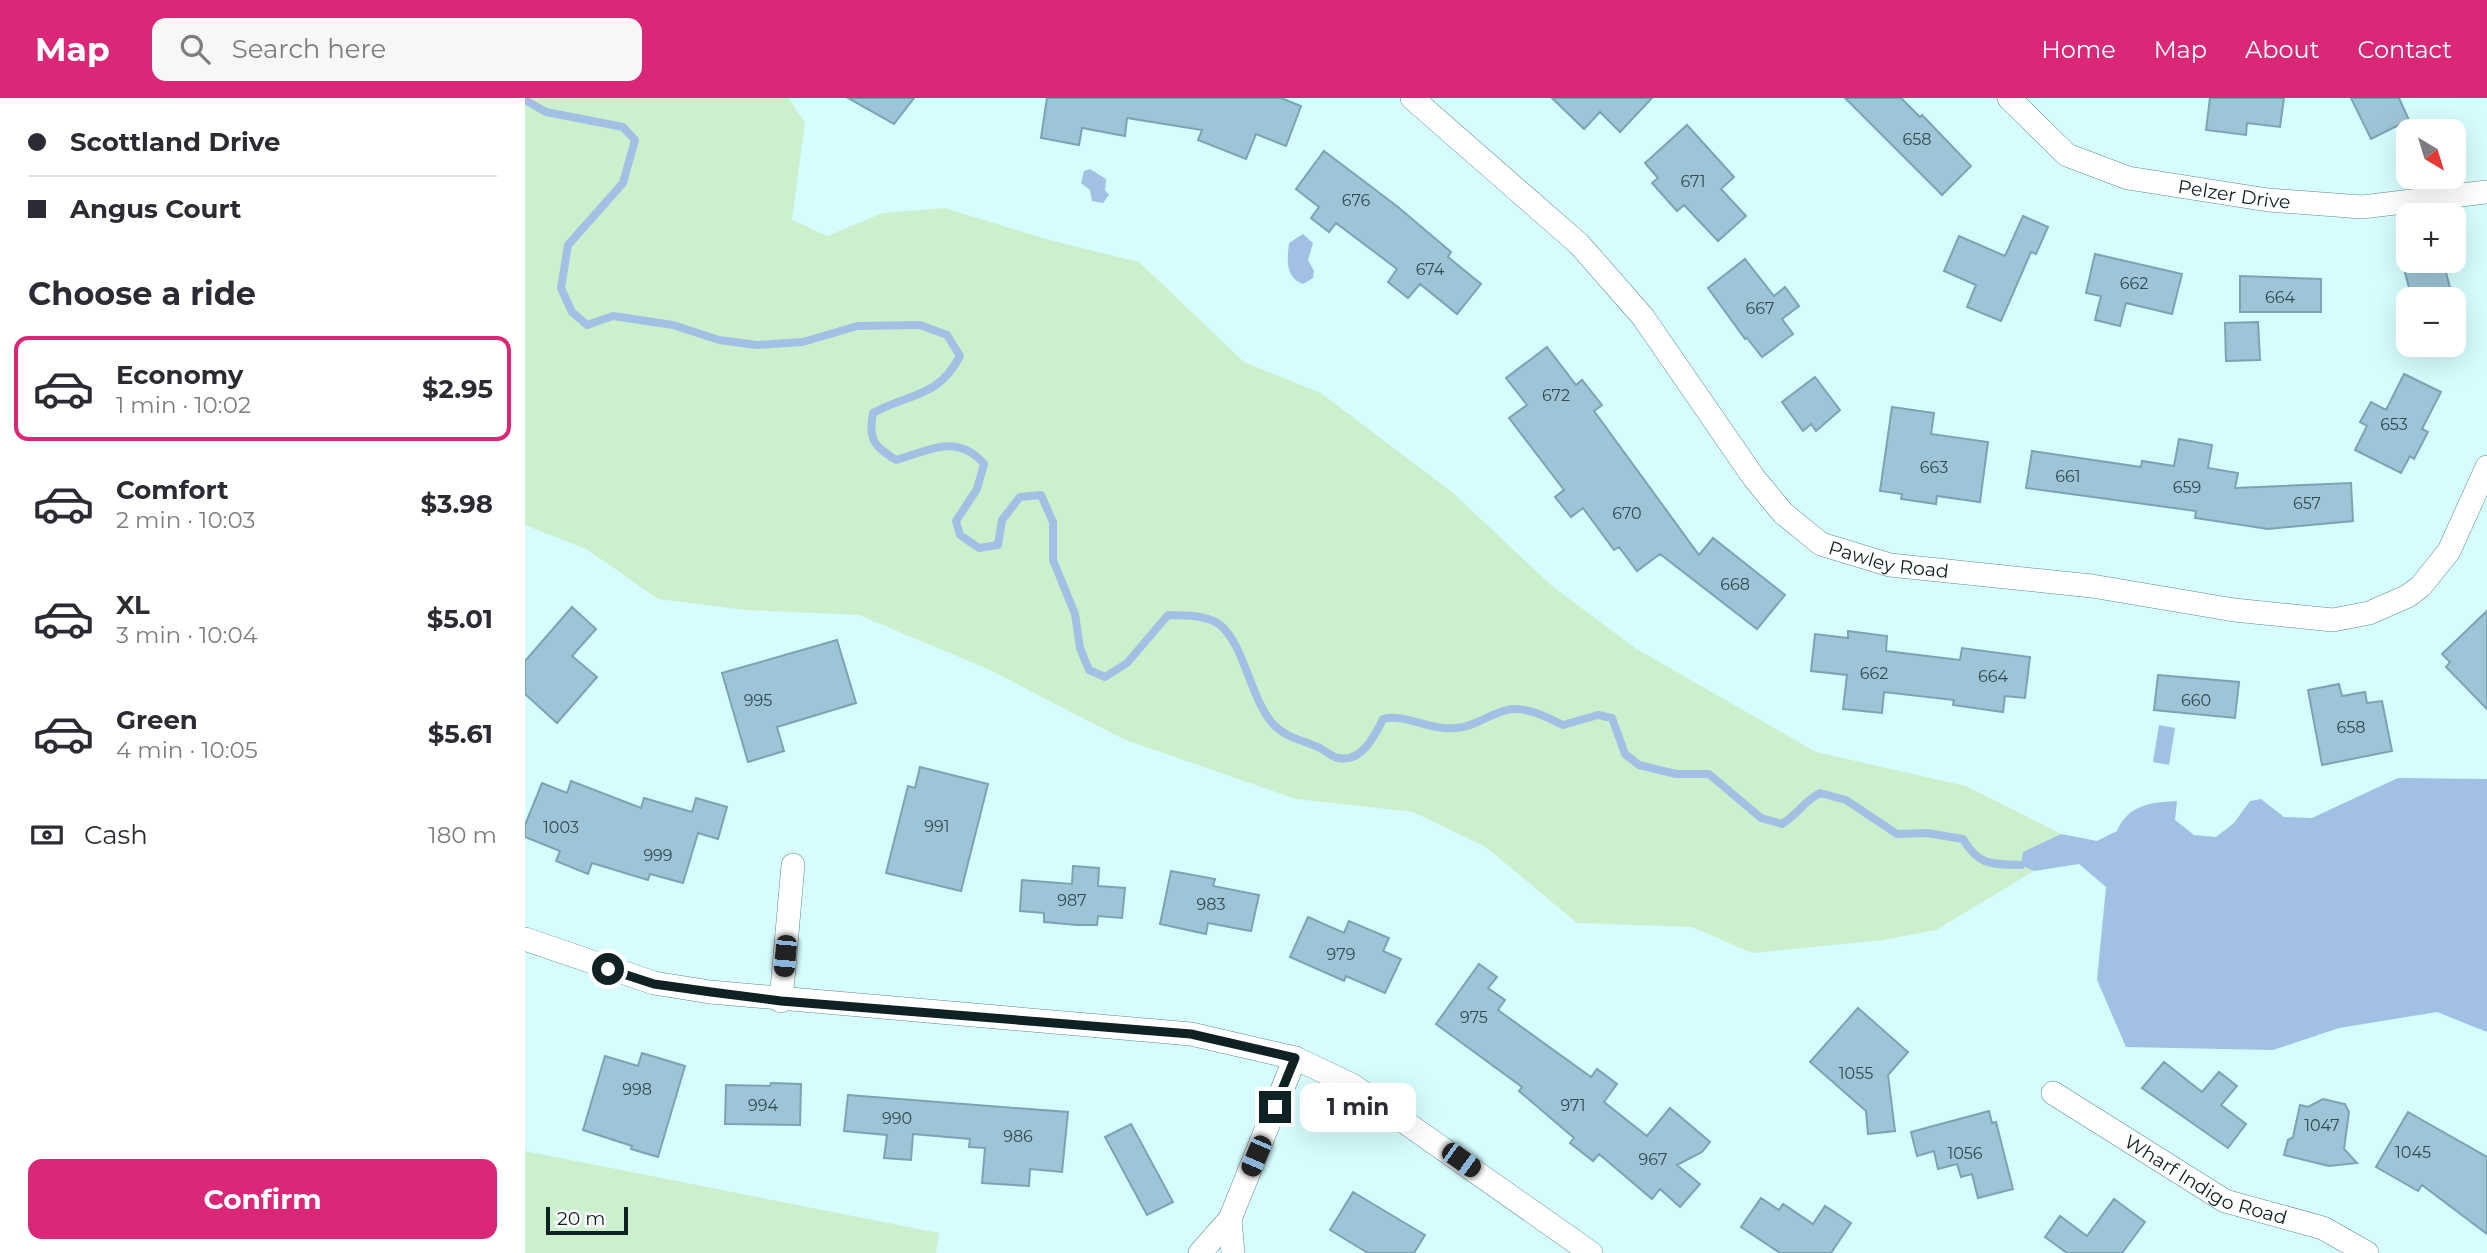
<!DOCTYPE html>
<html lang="en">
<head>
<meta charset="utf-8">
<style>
  :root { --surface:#fff; --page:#f7f7f7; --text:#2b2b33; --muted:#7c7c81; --line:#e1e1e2; --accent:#db2777 }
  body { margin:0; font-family:Montserrat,sans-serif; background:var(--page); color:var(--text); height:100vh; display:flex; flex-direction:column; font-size:26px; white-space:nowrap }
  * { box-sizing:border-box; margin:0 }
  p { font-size:23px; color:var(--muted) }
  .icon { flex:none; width:38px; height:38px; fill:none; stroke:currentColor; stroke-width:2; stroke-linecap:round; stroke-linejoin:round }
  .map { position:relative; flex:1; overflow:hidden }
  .drawer { display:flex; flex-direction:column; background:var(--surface); width:525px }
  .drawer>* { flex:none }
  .banner { display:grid; align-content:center; height:154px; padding:0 28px; background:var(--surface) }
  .needle { width:46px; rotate:142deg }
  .fabs { position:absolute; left:1871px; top:21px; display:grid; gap:14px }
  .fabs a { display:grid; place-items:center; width:70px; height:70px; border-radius:14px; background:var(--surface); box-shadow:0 7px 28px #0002; font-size:35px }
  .scale { position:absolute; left:21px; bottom:18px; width:82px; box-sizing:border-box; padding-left:7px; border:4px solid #0f2122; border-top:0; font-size:19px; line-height:24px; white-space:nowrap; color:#0f2122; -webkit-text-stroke:5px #fff; paint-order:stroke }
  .end { position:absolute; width:32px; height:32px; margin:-16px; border:9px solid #0f2122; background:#fff; box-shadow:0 0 0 4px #fff }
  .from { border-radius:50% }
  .bubble { position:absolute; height:49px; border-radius:14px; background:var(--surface); box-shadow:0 7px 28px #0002; font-size:23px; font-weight:700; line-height:49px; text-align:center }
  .car { position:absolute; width:21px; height:42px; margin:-21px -10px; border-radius:9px; box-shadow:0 0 5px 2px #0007; background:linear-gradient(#222 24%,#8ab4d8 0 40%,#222 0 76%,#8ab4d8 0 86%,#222 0) }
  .banner b { display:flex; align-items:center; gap:24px; height:66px; font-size:26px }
  .banner b+b { border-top:2px solid var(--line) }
  .banner i { width:18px; height:18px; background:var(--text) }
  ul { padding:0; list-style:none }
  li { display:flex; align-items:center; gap:21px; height:105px; margin:0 14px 10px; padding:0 14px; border:4px solid transparent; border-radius:14px }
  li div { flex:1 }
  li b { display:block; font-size:26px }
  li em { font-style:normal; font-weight:700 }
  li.active { border-color:var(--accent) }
  li>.icon { width:63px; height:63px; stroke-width:1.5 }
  h2 { padding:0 28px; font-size:32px; line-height:84px }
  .pay { display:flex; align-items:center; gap:18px; height:77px; padding:0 28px; font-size:26px }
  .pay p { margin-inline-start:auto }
  .primary-button { display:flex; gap:14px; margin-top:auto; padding:14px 28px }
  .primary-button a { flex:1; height:80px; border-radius:14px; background:var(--accent); color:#fff; font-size:28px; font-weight:700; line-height:80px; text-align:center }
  header { display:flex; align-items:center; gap:42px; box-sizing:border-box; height:98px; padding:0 35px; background:var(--accent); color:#fff }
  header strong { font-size:33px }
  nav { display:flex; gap:38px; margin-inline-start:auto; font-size:24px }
  .search { width:490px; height:63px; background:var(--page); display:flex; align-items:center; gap:18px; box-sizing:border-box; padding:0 24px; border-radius:14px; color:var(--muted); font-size:26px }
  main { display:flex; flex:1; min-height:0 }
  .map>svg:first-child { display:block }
  .green { fill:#ccf0ce }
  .water { fill:#a2c0e4 }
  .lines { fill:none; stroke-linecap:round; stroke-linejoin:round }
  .stream { stroke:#a2c0e4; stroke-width:8 }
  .building { fill:#9ec5d7; stroke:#7ca3b4; stroke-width:2 }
  .street-casing { stroke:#5f8b8e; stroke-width:24 }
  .street { stroke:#fff; stroke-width:23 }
  .route { stroke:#0f2122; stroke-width:9 }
  .labels { text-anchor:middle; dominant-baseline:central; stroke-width:5; stroke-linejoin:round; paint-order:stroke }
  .number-label { font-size:16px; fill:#334a4f }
  .street-label { font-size:19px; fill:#0f2122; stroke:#fff }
</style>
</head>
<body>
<header>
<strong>Map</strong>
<div class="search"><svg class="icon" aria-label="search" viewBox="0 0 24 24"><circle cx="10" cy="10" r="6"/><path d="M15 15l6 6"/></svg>Search here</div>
<nav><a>Home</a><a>Map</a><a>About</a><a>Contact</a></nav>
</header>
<main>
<section class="drawer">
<div class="banner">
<b><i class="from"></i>Scottland Drive</b>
<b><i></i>Angus Court</b>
</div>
<h2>Choose a ride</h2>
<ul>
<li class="active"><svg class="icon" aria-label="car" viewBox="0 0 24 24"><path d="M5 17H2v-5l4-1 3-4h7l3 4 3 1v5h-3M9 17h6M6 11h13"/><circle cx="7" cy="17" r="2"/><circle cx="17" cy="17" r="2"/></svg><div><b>Economy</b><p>1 min · 10:02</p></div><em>$2.95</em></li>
<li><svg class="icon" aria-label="car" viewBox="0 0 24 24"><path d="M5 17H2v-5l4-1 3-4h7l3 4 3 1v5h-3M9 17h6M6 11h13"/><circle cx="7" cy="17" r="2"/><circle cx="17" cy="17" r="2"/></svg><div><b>Comfort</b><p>2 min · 10:03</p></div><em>$3.98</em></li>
<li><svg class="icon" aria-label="car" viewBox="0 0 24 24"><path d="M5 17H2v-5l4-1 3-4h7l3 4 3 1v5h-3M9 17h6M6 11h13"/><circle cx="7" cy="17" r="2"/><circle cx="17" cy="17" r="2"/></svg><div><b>XL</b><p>3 min · 10:04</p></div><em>$5.01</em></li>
<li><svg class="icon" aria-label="car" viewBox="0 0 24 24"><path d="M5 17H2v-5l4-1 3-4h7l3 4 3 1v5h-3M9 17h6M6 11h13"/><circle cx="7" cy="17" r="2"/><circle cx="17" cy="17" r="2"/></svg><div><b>Green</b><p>4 min · 10:05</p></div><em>$5.61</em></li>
</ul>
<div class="pay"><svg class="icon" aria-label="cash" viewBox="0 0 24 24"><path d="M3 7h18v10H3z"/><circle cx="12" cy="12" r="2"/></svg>Cash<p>180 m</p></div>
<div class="primary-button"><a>Confirm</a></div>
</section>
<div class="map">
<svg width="1962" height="1155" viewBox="0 0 1962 1155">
  <rect width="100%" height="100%" fill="#d6fcfd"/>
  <path class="green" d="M0 0H264L280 25 267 122 302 138 358 115 420 110 524 142 614 164 719 264 796 295 927 394 1027 488 1110 550 1291 654 1441 688 1536 736 1498 755 1496 766 1509 773 1411 832 1358 842 1227 855 1167 829 1052 825 961 749 888 714 771 701 598 641 465 572 334 517 220 512 133 501 63 452 0 427Z
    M0 1053 414 1135 411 1155H0Z"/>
  <path class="water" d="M565 71 581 81 580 92 584 97 578 105 567 103 565 92 556 85 559 73Z
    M778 136 788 145 783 162 789 173 788 180 778 186C760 180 762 161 764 145Z
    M1634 627 1650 630 1644 667 1628 664Z
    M1873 680 1962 681V934L1912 914 1814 930 1748 952 1601 949 1572 882 1581 789 1554 766 1509 773 1496 767 1498 754 1536 736 1572 743 1592 733C1603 707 1626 704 1652 703L1650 722 1669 737 1691 739 1709 725 1725 703 1736 701 1759 719 1787 720Z"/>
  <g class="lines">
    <path class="stream" d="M0 2 21 14 98 29 110 42 98 85 43 147 36 190 47 214 62 227 88 218 148 227 194 242 232 247 278 244 332 228 395 227 422 237 435 258C412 301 386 294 348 315 343 342 349 348 371 362 406 352 432 335 459 366L452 391 431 423 435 437 454 450 473 447 477 422 495 399 516 397 528 424V462L550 516 555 550 564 572 580 579 602 565 643 517C659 518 681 516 695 527 719 546 726 602 748 626 761 640 778 642 795 650 801 653 807 659 813 660 837 665 850 637 858 621 880 615 905 633 931 630 951 629 968 613 987 611 1005 610 1023 620 1038 627L1073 617 1087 620 1100 656 1114 667 1151 676H1184L1236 720 1257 726C1272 717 1279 703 1295 695L1321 702 1372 736 1402 735 1438 741C1454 768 1466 766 1496 767"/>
  </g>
  <path class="building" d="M323 0H389L369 26Z
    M522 0H756L776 8 761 48 731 36 721 61 673 42 677 32 602 20 600 38 557 30 554 47 516 40Z
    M1027 0H1127L1095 34 1075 14 1059 31Z
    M1320 0H1376L1395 19 1397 17 1446 68 1417 97Z
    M1685 0H1759L1755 29 1722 25 1721 37 1681 32Z
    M1826 0H1874L1884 22 1846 41Z
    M1162 27 1209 79 1196 91 1221 118 1193 143 1159 107 1152 113 1127 85 1133 80 1120 65Z
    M799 53 873 109 926 154 923 159 956 186 932 216 895 186 883 200 863 184 872 171 811 125 804 134 786 120 794 109 771 91Z
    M1498 118 1523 129 1511 156 1506 154 1476 223 1442 209 1451 187 1419 173 1434 138 1480 158Z
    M1570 156 1657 176 1647 216 1601 205 1595 228 1570 222 1576 198 1561 195Z
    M1220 161 1249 198 1260 189 1274 208 1257 221 1268 236 1237 259 1222 240 1220 241 1183 190Z
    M1894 163H1918L1928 201H1887L1878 167Z
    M1715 178 1796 181V214H1715Z
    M1733 224 1735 262 1701 263 1700 225Z
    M1022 249 1051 287 1057 282 1077 307 1069 313 1174 457 1188 440 1260 497 1232 531 1135 456 1112 473 1094 449 1089 452 1058 410 1046 419 1030 399 1039 392 984 320 1002 307 981 280Z
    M1879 276 1916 294 1897 331 1903 334 1889 361 1885 358 1876 375 1830 352 1842 328 1835 324 1846 304 1861 312Z
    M1290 279 1315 312 1291 333 1286 326 1278 333 1257 304Z
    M1367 309 1409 315 1406 336 1463 344 1455 404 1412 398 1411 406 1376 401 1377 396 1355 393Z
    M1654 341 1687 347 1683 370 1713 375 1710 390 1826 385 1828 423 1743 431 1670 420 1671 413 1501 390 1507 353 1616 369 1617 363 1649 368Z
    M47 509 71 531 47 558 72 579 32 625 0 596V563Z
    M1962 513V611L1921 569 1925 564 1917 556Z
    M1323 533 1362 538 1361 553 1435 562 1437 550 1505 559 1500 600 1480 598 1478 614 1428 607 1429 602 1359 594 1357 615 1318 611 1322 577 1286 573 1290 536 1323 540Z
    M312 542 331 605 252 629 259 653 223 664 197 575Z
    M1633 577 1714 584 1710 620 1629 612Z
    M1814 586 1817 598 1840 594 1842 605 1857 603 1867 653 1797 667 1783 592Z
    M395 669 463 686 436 793 361 775 383 688 390 690Z
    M46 683 116 710 119 700 167 714 171 700 202 709 193 741 173 735 158 785 125 776 123 782 67 765 63 776 31 763 35 753 0 739V727L17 685 42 695Z
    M548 768 574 770 573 788 600 790 597 820 573 818 572 827H552L519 824V815L495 813 497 782 547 786Z
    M646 773 690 781 688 788 734 797 726 833 683 825 681 836 635 826Z
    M783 819 819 835 824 823 864 840 858 853 876 861 860 895 821 878 819 883 765 859Z
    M954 866 972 879 963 890 980 902 973 912 1066 979 1072 971 1092 986 1079 1004 1122 1038 1145 1010 1185 1044 1177 1054 1152 1067 1175 1086 1155 1109 1135 1091 1127 1101 1074 1056 1068 1063 1045 1045 1049 1040 994 993 997 989 911 926Z
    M1333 910 1383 954 1363 977 1370 1033 1343 1036 1341 1013 1285 964Z
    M117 955 160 968 133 1059 106 1051 107 1048 58 1032 80 958 113 968Z
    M1639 964 1677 994 1694 974 1712 988 1696 1007 1721 1026 1703 1050 1617 990Z
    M246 985 276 986 275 1027 200 1026 201 987 245 988Z
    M323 997 543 1014 537 1074 505 1071 504 1088 457 1085 460 1050 444 1049 445 1041 388 1036 386 1062 359 1060 362 1037 319 1033Z
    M1798 1001 1820 1006 1824 1014 1819 1051 1832 1065 1804 1068 1759 1057 1763 1042 1768 1039 1775 1007 1783 1009Z
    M1464 1013 1467 1025 1471 1024 1488 1091 1453 1100 1447 1076 1436 1079 1432 1066 1413 1071 1409 1053 1392 1058 1386 1034Z
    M1883 1014 1962 1059V1136L1897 1087 1893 1093 1851 1069Z
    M606 1026 648 1104 622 1117 580 1039Z
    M828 1094 900 1137 889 1155H843L805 1132Z
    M1236 1100 1254 1112 1258 1106 1288 1126 1300 1108 1326 1125 1306 1155H1255L1216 1129Z
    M1589 1101 1620 1124 1597 1155H1542L1520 1139 1535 1118 1562 1138Z"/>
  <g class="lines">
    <g class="street-casing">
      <g id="street">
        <path id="s1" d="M887 0 1054 146 1118 219 1229 380 1258 415 1296 446 1365 467 1567 488 1709 512 1808 522 1844 515 1883 498 1896 488 1924 453 1962 369"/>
        <path id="s2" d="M1484 0 1542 57 1603 80 1743 102 1837 109 1962 94"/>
        <path d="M0 841 129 885 185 894 666 936 770 960 827 987 1066 1155"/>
        <path d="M256 903 268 767"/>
        <path id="s3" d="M1528 995 1700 1103 1798 1130 1842 1155"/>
        <path d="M705 1121 708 1155"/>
        <path d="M675 1155 705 1121 770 960"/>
      </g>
    </g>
    <use href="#street" class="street"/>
  </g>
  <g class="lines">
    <path class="route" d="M83 871 129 886 186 894 256 903 666 936 770 960 750 1009"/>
  </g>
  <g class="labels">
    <g class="number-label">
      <text x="1392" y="41">658</text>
      <text x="1168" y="83">671</text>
      <text x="831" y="102">676</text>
      <text x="905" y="171">674</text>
      <text x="1609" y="185">662</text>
      <text x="1755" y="199">664</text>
      <text x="1235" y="210">667</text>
      <text x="1031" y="297">672</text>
      <text x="1869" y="326">653</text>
      <text x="1409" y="369">663</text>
      <text x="1543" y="378">661</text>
      <text x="1662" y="389">659</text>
      <text x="1782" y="405">657</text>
      <text x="1102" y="415">670</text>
      <text x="1210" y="486">668</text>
      <text x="1349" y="575">662</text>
      <text x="1468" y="578">664</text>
      <text x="233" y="602">995</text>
      <text x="1671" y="602">660</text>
      <text x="1826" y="629">658</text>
      <text x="412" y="728">991</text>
      <text x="36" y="729">1003</text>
      <text x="133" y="757">999</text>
      <text x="547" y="802">987</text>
      <text x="686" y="806">983</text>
      <text x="816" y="856">979</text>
      <text x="949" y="919">975</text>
      <text x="1331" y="975">1055</text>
      <text x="112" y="991">998</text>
      <text x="238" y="1007">994</text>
      <text x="1048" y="1007">971</text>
      <text x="372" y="1020">990</text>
      <text x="1797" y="1027">1047</text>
      <text x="493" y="1038">986</text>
      <text x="1888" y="1054">1045</text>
      <text x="1440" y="1055">1056</text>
      <text x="1128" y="1061">967</text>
    </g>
    <g class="street-label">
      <text stroke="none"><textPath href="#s2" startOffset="254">Pelzer Drive</textPath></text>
      <text stroke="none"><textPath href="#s1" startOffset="679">Pawley Road</textPath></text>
      <text stroke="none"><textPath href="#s3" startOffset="177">Wharf Indigo Road</textPath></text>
    </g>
  </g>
</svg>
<div class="fabs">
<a><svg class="needle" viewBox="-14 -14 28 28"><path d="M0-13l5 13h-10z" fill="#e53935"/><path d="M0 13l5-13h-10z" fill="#7c7c81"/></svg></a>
<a>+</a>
<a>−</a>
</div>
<div class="scale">20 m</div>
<i class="end from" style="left:83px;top:871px"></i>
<i class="end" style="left:750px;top:1009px"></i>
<div class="bubble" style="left:775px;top:985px;width:116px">1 min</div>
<i class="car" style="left:260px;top:858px;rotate:185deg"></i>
<i class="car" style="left:731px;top:1058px;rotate:203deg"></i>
<i class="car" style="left:936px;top:1062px;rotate:126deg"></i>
</div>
</main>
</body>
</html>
